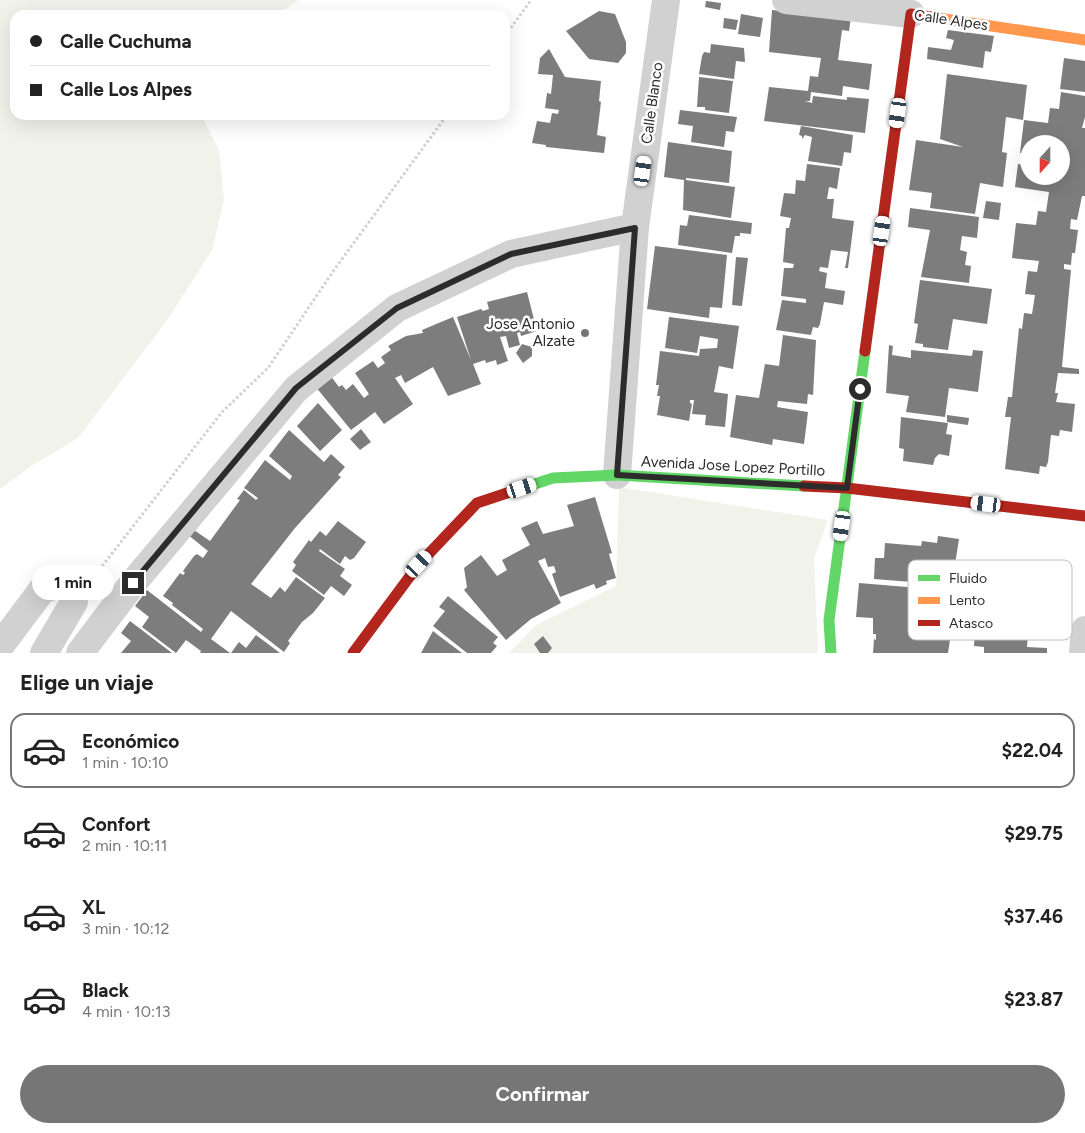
<!DOCTYPE html>
<html lang="es">
<head>
<meta charset="utf-8">
<style>
  :root { --surface:#fff; --page:#f2f2f2; --text:#222; --muted:#767676; --line:#e0e0e0; --accent:#767676 }
  body { margin:0; font-family:Figtree,sans-serif; background:var(--page); color:var(--text); height:100vh; display:flex; flex-direction:column; font-size:19px; white-space:nowrap }
  * { box-sizing:border-box; margin:0 }
  p { font-size:16px; color:var(--muted) }
  .icon { flex:none; width:28px; height:28px; fill:none; stroke:currentColor; stroke-width:2; stroke-linecap:round; stroke-linejoin:round }
  .map { position:relative; height:653px; overflow:hidden }
  .side { display:flex; flex-direction:column; background:var(--surface); flex:1 }
  .side>* { flex:none }
  .guide { position:absolute; left:10px; top:10px; width:500px; height:110px; border-radius:15px; box-shadow:0 5px 20px #0002; display:grid; align-content:center; height:110px; padding:0 20px; background:var(--surface) }
  .needle { width:32px; rotate:201deg }
  .buttons { position:absolute; left:1020px; top:135px; display:grid; gap:10px }
  .buttons a { display:grid; place-items:center; width:50px; height:50px; border-radius:50%; background:var(--surface); box-shadow:0 5px 20px #0002; font-size:25px }
  .end { position:absolute; width:22px; height:22px; margin:-11px; border:6px solid #2c2c2c; background:#fff; box-shadow:0 0 0 2px #fff }
  .from { border-radius:50% }
  .bubble { position:absolute; height:35px; border-radius:18px; background:var(--surface); box-shadow:0 5px 20px #0002; font-size:16px; font-weight:700; line-height:35px; text-align:center }
  .car { position:absolute; width:15px; height:30px; margin:-15px -8px; border-radius:6px; box-shadow:0 0 4px 1px #0007; background:linear-gradient(#fff 24%,#345 0 40%,#fff 0 76%,#345 0 86%,#fff 0) }
  .guide b { display:flex; align-items:center; gap:18px; height:48px; font-size:19px }
  .guide b+b { border-top:1px solid var(--line) }
  .guide i { width:12px; height:12px; background:var(--text) }
  ul { padding:0; list-style:none }
  li { display:flex; align-items:center; gap:15px; height:75px; margin:0 10px 8px; padding:0 10px; border:2px solid transparent; border-radius:15px }
  li div { flex:1 }
  li b { display:block; font-size:19px }
  li em { font-style:normal; font-weight:700 }
  li.active { border-color:var(--accent) }
  li>.icon { width:45px; height:45px; stroke-width:1.5 }
  h2 { padding:0 20px; font-size:22px; line-height:60px }
  .primary-button { display:flex; gap:10px; margin-top:auto; padding:10px 20px }
  .primary-button a { flex:1; height:58px; border-radius:30px; background:var(--accent); color:#fff; font-size:20px; font-weight:700; line-height:58px; text-align:center }
  .map>svg:first-child { display:block }
  .green { fill:#f1f3ea }
  .building { fill:#7d7d7d }
  .lines { fill:none; stroke-linecap:round; stroke-linejoin:round }
  .path { stroke:#d1d1d1; stroke-width:3; stroke-dasharray:2.5 2.5; stroke-linecap:butt }
  .street { stroke:#d1d1d1; stroke-width:28 }
  .fast { stroke:#63d668; stroke-width:11 }
  .slow { stroke:#ff974d; stroke-width:11 }
  .jam { stroke:#b3261e; stroke-width:11 }
  .route { stroke:#2c2c2c; stroke-width:6 }
  .poi-dot { fill:#767676; stroke:#fff; stroke-width:2 }
  .labels { text-anchor:middle; dominant-baseline:central; stroke-width:5; stroke-linejoin:round; paint-order:stroke }
  .street-label { font-size:15px; fill:#2c2c2c; stroke:#fff }
  .poi-label { font-size:15px; fill:#2c2c2c; stroke:#fff; text-anchor:end }
  .key { fill:#fff; stroke:#c0c0c0; stroke-width:1 }
  .key-label { font-size:14px; fill:#2c2c2c }
</style>
</head>
<body>
<div class="map">
<svg width="1085" height="653" viewBox="0 0 1085 653">
  <rect width="100%" height="100%" fill="#fff"/>
  <path class="green" d="M0 0H299L279 13 269 15H15V115H201L219 150 224 200 212 250 168 319 78 438 33 465 0 489Z
    M619 487 828 520 814 558 818 653H509L536 625 616 586Z"/>
  <path class="building" d="M706 1 721 3 720 10 705 7Z
    M772 10 851 17 849 31 842 30 838 60 872 64 869 90 843 86 842 96 811 92 810 101H805L812 103 813 96 847 100V97L869 99 865 133 764 121 769 87 808 91 810 76 818 77 821 58 769 52Z
    M599 11 615 14 626 42V53L618 63 589 59 566 31Z
    M741 14 763 18 760 37 738 34Z
    M724 18 738 20 736 30 723 28Z
    M948 30 994 36 991 52 985 51 983 68 927 59 928 47 951 50 954 40 946 38Z
    M711 44 744 48 745 62 736 61 734 79 699 74 702 56 704 52 710 53Z
    M549 49 565 77 601 81 599 101 601 102 597 135 606 137 604 153 546 147V145L532 143 537 121 550 123 552 113 558 114 559 110 545 108 547 93 551 94 553 75 538 74 540 58Z
    M1064 58 1085 61V92L1060 89Z
    M947 74 1027 85 1023 120 1006 117 1002 152 1007 153 1003 187 980 183 975 214 930 208 932 193 909 190 916 140 963 147 940 139Z
    M699 77 733 81 729 113 705 110V107H697Z
    M1061 92 1085 96V117L1082 128H1085V196H1082L1077 220 1071 219 1070 229 1078 230 1075 253H1072L1071 265 1064 264V269L1071 270 1062 367 1079 369V374L1058 373 1055 393H1058L1056 402 1075 404 1072 432 1060 430 1059 436 1051 435 1048 462 1046 467 1040 466 1039 474 1005 469 1011 417H1005L1008 397H1012L1019 328 1022 329 1024 313 1032 314 1035 295 1025 294 1028 271 1037 272 1039 261 1012 258 1016 223 1036 225 1038 211 1046 212 1049 192 1015 187 1018 164 1029 165V176H1061V144H1029V154L1020 153 1024 120 1048 123 1050 108 1059 109Z
    M680 110 737 117 734 132 726 131 724 147 691 142 693 126 678 124Z
    M801 126 853 135 851 153 844 152 842 166 808 161 812 137 805 135 802 139V136L799 135Z
    M668 142 732 151 729 183 686 178V180L735 187 731 218 683 210 684 180 664 177Z
    M807 164 840 168 837 189 829 187 827 199H834L832 218 854 221 848 268H845L848 252 831 250 828 268 820 267 819 271 827 273 825 288 845 291 843 305 824 302 820 324 818 328 813 327 811 335 776 330 782 300 806 303V299L781 296 784 268H793L794 264 783 262 786 228H789L791 218 780 216 784 193 795 194 796 180 805 181Z
    M986 201 1001 203 999 220 983 218Z
    M910 208 979 217 977 238 962 236 960 250 967 252 965 265 971 266 969 283 921 277 930 230 908 227Z
    M689 215 752 223 751 234 740 233V236H735L732 253 678 245 680 225 687 226Z
    M655 246 727 255 722 308 710 307 709 318 647 309Z
    M736 257 748 258 742 306 732 305Z
    M920 280 992 289 987 324 953 319 948 350 923 347V344L915 343 918 324 914 323Z
    M527 292 537 331 521 336 520 332 517 333 520 345 509 348 506 336 500 337 508 361 497 365 496 360 486 363 485 360 473 364 481 384 448 396 433 367 405 383 401 375 395 378 413 404 384 424 375 412 351 430 315 386 330 375 339 387 342 385 346 390 353 384 364 398 369 394 355 373 373 361 378 368 385 363 381 357 391 350 388 346 406 336 423 333 422 330 453 317 471 360 457 317 481 309 483 311 489 309 487 302Z
    M669 317 739 326 733 369 719 366 714 392 728 394 725 427 705 425 706 415 692 414 694 400H690V403L692 404 689 421 657 415 660 396H657L659 385H656L660 351 699 356 700 349 717 348 718 339 700 336 697 353 665 348Z
    M783 335 816 340 813 395 808 394 807 404 778 401 777 407 808 412 804 444 773 439 772 445 730 437 736 395 759 398 765 364 779 366Z
    M522 344 532 347V356L523 363 516 353Z
    M889 345 893 346 892 355 911 358V350L972 356 973 350 983 351 978 392 949 388 945 417 906 412 909 396 886 393Z
    M318 403 342 430 320 451 297 426Z
    M947 415 969 418 968 425 947 422Z
    M901 417 948 423 946 434 952 435 949 456 939 454 935 458 933 465 903 461 904 449 899 448Z
    M361 429 371 442 360 450 350 439Z
    M289 430 324 462 331 454 345 467 338 475 341 477 295 528 251 584 271 598 280 587 285 592 296 577 325 598 313 613 302 622 288 641 290 643 284 652 231 611 211 639 230 653H200L201 651 186 640 176 653 142 627 149 617 135 606 147 590 201 632 203 629 172 605 173 603 163 596 180 573 183 575 185 573 183 571 194 556 197 554 203 558 208 551 187 534 191 528 210 541 240 500 237 499 244 490 256 500 258 498 244 488 265 460 290 480 292 476 269 456Z
    M595 497 612 553 609 554 616 578 606 581 607 584 596 589 594 584 560 597 552 574 556 572 554 566 548 567 545 558 538 561 561 603 531 619 506 640 464 590 467 587 464 568 481 555 497 576 507 570 502 560 530 545 521 528 537 521 543 534 574 526 567 505Z
    M338 521 366 542 354 558 350 560 345 556 340 564 320 549 319 551 345 569 340 576 352 585 344 596 331 586 324 595 292 571 296 565 293 562 309 540 311 542 320 531 326 536Z
    M938 536 959 539 953 577 937 575 935 589 951 590 948 626H952L948 653H873L874 639 876 640V634H873V618L856 617 859 583 919 588 920 580H916L918 565H914L912 582 874 579 875 558H884L885 543 921 546 922 541 937 543Z
    M448 596 498 637 493 643 497 646 491 653H467L433 626 445 611 439 607Z
    M976 609 998 610V614L1026 616 1025 634H1028L1027 647 1047 648V653H984V647L974 646Z
    M130 621 172 653H121L131 641 121 633Z
    M433 631 438 635 462 653H421Z
    M256 635 280 653H231L239 642 246 648Z
    M543 636 552 648 548 653H540L534 644Z"/>
  <g class="lines">
    <path class="path" d="M505 36 531 0
      M96 574 222 412 268 368 334 270 447 115"/>
    <path class="street" d="M786 0 911 14
      M617 475 635 227 666 0
      M0 646 42 590 59 584 73 589 74 602 44 653
      M80 653 133 583 296 389 397 308 511 254 635 227
      M1083 653 1085 630"/>
    <path class="fast" d="M507 493 553 478 617 475 804 486
      M831 653 829 620 865 351"/>
    <path class="slow" d="M938 18 1085 40"/>
    <path class="jam" d="M865 351 911 14 938 18
      M804 486 847 488 1085 516
      M353 653 419 564 477 503 507 493"/>
  </g>
  <g class="lines">
    <path class="route" d="M133 583 296 388 397 308 511 254 635 228 617 475 847 488 860 389"/>
  </g>
  <circle class="poi-dot" cx="585" cy="333" r="5"/>
  <g class="labels">
    <g class="street-label">
      <text transform="translate(951 20) rotate(8)">Calle Alpes</text>
      <text transform="translate(652 103) rotate(-82)">Calle Blanco</text>
      <text transform="translate(733 466) rotate(3)">Avenida Jose Lopez Portillo</text>
    </g>
    <g class="poi-label">
      <text x="575" y="324">Jose Antonio<tspan x="575" dy="17">Alzate</tspan></text>
    </g>
  </g>
  <rect x="908" y="560" width="164" height="80" rx="8" class="key"/>
  <rect x="918" y="575" width="22" height="6" fill="#63d668"/>
  <rect x="918" y="597" width="22" height="7" fill="#ff974d"/>
  <rect x="918" y="620" width="22" height="6" fill="#b3261e"/>
  <g class="key-label">
    <text x="949" y="583">Fluido</text>
    <text x="949" y="605">Lento</text>
    <text x="949" y="628">Atasco</text>
  </g>
</svg>
<div class="buttons">
<a><svg class="needle" viewBox="-14 -14 28 28"><path d="M0-13l5 13h-10z" fill="#e53935"/><path d="M0 13l5-13h-10z" fill="#767676"/></svg></a>
</div>
<i class="end from" style="left:860px;top:389px"></i>
<i class="end" style="left:133px;top:583px"></i>
<div class="bubble" style="left:32px;top:565px;width:82px">1 min</div>
<i class="car" style="left:898px;top:113px;rotate:188deg"></i>
<i class="car" style="left:643px;top:171px;rotate:8deg"></i>
<i class="car" style="left:882px;top:231px;rotate:8deg"></i>
<i class="car" style="left:522px;top:488px;rotate:72deg"></i>
<i class="car" style="left:986px;top:504px;rotate:277deg"></i>
<i class="car" style="left:842px;top:526px;rotate:188deg"></i>
<i class="car" style="left:419px;top:564px;rotate:43deg"></i>
<div class="guide">
<b><i class="from"></i>Calle Cuchuma</b>
<b><i></i>Calle Los Alpes</b>
</div>
</div>
<section class="side">
<h2>Elige un viaje</h2>
<ul>
<li class="active"><svg class="icon" aria-label="car" viewBox="0 0 24 24"><path d="M5 17H2v-5l4-1 3-4h7l3 4 3 1v5h-3M9 17h6M6 11h13"/><circle cx="7" cy="17" r="2"/><circle cx="17" cy="17" r="2"/></svg><div><b>Económico</b><p>1 min · 10:10</p></div><em>$22.04</em></li>
<li><svg class="icon" aria-label="car" viewBox="0 0 24 24"><path d="M5 17H2v-5l4-1 3-4h7l3 4 3 1v5h-3M9 17h6M6 11h13"/><circle cx="7" cy="17" r="2"/><circle cx="17" cy="17" r="2"/></svg><div><b>Confort</b><p>2 min · 10:11</p></div><em>$29.75</em></li>
<li><svg class="icon" aria-label="car" viewBox="0 0 24 24"><path d="M5 17H2v-5l4-1 3-4h7l3 4 3 1v5h-3M9 17h6M6 11h13"/><circle cx="7" cy="17" r="2"/><circle cx="17" cy="17" r="2"/></svg><div><b>XL</b><p>3 min · 10:12</p></div><em>$37.46</em></li>
<li><svg class="icon" aria-label="car" viewBox="0 0 24 24"><path d="M5 17H2v-5l4-1 3-4h7l3 4 3 1v5h-3M9 17h6M6 11h13"/><circle cx="7" cy="17" r="2"/><circle cx="17" cy="17" r="2"/></svg><div><b>Black</b><p>4 min · 10:13</p></div><em>$23.87</em></li>
</ul>
<div class="primary-button"><a>Confirmar</a></div>
</section>
</body>
</html>
